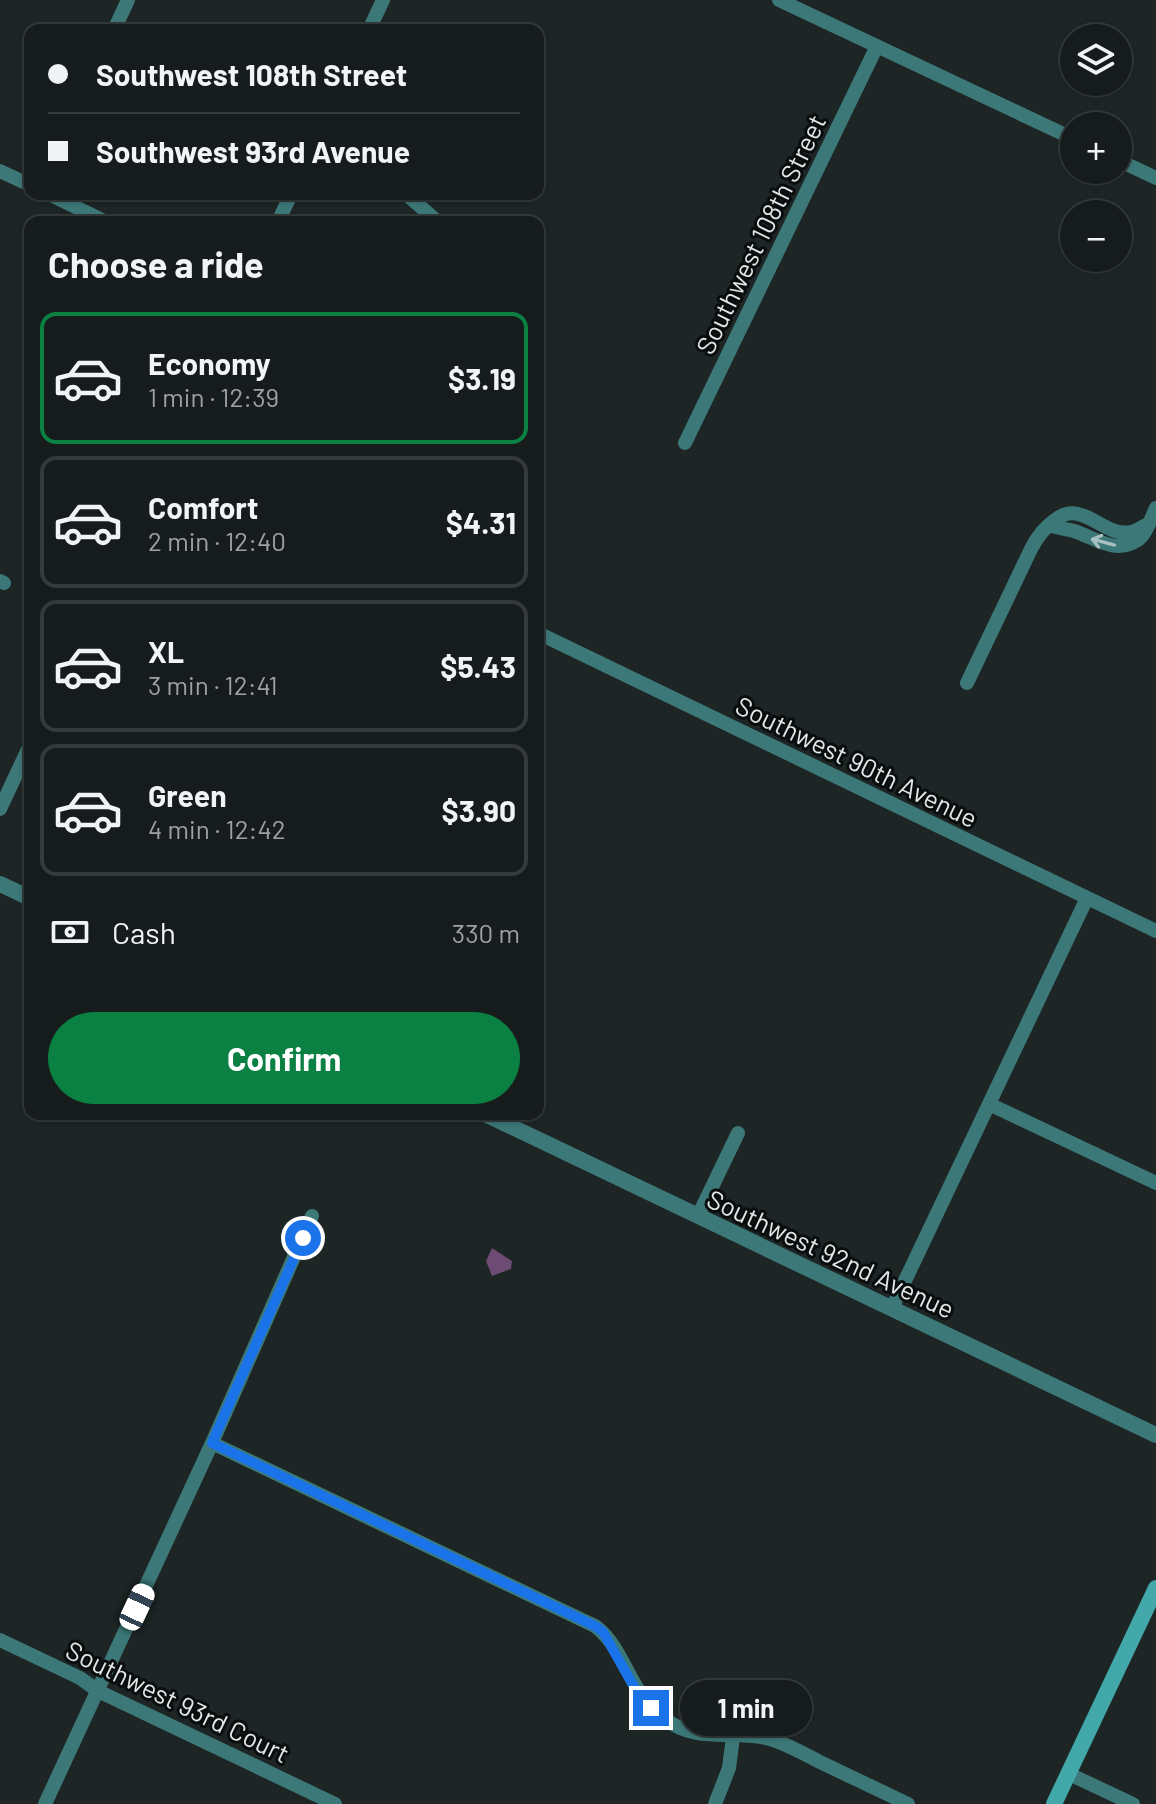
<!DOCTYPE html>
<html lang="en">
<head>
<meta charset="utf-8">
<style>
  :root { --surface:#161c1c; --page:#232929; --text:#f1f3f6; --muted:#9ea1a3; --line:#353a3b; --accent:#0b8043 }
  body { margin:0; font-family:Barlow,sans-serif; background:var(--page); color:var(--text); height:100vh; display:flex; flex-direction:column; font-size:30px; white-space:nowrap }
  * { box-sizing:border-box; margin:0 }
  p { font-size:26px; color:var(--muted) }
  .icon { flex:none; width:44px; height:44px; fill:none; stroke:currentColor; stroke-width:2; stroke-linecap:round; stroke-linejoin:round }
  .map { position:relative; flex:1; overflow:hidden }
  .sheet { position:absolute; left:24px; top:216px; width:520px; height:904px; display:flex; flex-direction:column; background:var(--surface); border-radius:16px; box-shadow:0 2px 6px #0004,0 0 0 2px var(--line) }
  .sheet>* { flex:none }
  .banner { position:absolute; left:24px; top:24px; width:520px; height:176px; border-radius:16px; box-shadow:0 2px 6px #0004,0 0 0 2px var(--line); display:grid; align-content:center; height:176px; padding:0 24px; background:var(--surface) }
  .controls { position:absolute; left:1060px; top:24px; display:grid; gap:16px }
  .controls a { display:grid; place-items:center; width:72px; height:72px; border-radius:50%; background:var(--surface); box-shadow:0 2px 6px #0004,0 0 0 2px var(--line); font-size:40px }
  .end { position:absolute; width:36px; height:36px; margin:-18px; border:10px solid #1a73e8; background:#fff; box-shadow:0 0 0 4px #fff }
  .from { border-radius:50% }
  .bubble { position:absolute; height:56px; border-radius:28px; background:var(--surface); box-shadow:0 2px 6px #0004,0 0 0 2px var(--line); font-size:26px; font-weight:700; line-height:56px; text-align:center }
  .car { position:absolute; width:24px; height:48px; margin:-24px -12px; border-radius:10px; box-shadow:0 0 6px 2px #0007; background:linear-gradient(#fff 24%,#345 0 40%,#fff 0 76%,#345 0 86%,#fff 0) }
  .banner b { display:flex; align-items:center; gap:28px; height:76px; font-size:30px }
  .banner b+b { border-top:2px solid var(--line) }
  .banner i { width:20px; height:20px; background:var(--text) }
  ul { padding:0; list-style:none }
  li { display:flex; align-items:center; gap:24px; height:132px; margin:0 16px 12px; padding:0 8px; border:4px solid var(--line); border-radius:16px }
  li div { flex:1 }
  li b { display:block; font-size:30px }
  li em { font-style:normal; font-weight:700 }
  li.active { border-color:var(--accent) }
  li>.icon { width:72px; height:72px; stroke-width:1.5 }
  h2 { padding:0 24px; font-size:36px; line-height:96px }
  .pay { display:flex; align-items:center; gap:20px; height:88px; padding:0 24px; font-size:30px }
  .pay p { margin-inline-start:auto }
  .primary-button { display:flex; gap:16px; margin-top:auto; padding:16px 24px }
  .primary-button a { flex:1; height:92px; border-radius:48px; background:var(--accent); color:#fff; font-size:32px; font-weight:700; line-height:92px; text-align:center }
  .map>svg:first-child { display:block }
  .water { fill:#6d4b74 }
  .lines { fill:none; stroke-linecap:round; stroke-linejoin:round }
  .minor { stroke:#3d7878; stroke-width:14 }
  .tertiary { stroke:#3d7878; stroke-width:16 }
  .secondary { stroke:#42a8a9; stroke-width:16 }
  .oneway { stroke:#a8c0c0 }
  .route { stroke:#1a73e8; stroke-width:10 }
  .labels { text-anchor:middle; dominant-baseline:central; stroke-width:6; stroke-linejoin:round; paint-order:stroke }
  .street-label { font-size:26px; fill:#e2e7e7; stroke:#0a0d0d }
</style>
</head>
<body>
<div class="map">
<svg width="1156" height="1804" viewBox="0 0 1156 1804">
  <rect width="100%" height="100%" fill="#1d2525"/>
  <path class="water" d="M492 1248 512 1261 511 1269 492 1276 486 1261Z"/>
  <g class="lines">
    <path class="minor" d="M779 0 1074 139
      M114 30 128 0
      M369 30 383 0
      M1118 160 1156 178
      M0 171 30 185
      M49 194 106 222
      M406 194 438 222
      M278 222 291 194
      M685 443 877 46
      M1049 525C1057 528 1066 529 1074 531 1095 538 1114 554 1136 541 1146 536 1151 518 1156 508
      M0 581 4 583
      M538 633 1156 931
      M967 683 1031 549C1037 537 1044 528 1055 520 1083 498 1103 538 1131 532 1137 531 1143 526 1149 524
      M0 809 30 745
      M989 1104 1156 1183
      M698 1216 738 1133
      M892 1308 1087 898
      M212 1443 595 1626C625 1648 629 1693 663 1718 701 1746 733 1728 770 1739 787 1744 804 1754 820 1762 849 1776 879 1790 908 1804
      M0 1640 80 1678 98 1691 335 1804
      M1069 1774 1133 1804
      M45 1804 212 1443 312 1216
      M715 1804 729 1768 733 1737"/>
    <path class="tertiary" d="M0 884 30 898
      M485 1114 1156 1435"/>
    <path class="secondary" d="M1054 1804 1156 1588"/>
  </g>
  <defs><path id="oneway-shaft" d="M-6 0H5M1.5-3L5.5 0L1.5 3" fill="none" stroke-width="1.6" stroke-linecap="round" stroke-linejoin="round" transform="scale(2)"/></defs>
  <use class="oneway" href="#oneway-shaft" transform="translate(1103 542) rotate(-165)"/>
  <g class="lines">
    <path class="route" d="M303 1238 212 1443 595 1626 603 1632 637 1692 651 1708"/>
  </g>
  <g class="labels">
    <g class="street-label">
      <text transform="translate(760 234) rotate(-64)">Southwest 108th Street</text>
      <text transform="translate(857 761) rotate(26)">Southwest 90th Avenue</text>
      <text transform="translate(831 1253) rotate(25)">Southwest 92nd Avenue</text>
      <text transform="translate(178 1701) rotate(26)">Southwest 93rd Court</text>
    </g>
  </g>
</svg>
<div class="controls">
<a><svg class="icon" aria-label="layers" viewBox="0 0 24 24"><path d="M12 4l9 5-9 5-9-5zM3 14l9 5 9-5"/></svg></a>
<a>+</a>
<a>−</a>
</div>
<i class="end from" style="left:303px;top:1238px"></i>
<i class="end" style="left:651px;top:1708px"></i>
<div class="bubble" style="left:680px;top:1680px;width:132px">1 min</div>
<i class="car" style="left:137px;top:1607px;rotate:25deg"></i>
<div class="banner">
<b><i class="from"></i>Southwest 108th Street</b>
<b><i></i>Southwest 93rd Avenue</b>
</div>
<section class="sheet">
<h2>Choose a ride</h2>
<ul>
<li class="active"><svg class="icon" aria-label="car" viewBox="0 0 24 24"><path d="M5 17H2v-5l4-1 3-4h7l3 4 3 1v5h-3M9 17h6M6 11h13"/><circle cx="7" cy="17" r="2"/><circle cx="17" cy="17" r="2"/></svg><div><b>Economy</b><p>1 min · 12:39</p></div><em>$3.19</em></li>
<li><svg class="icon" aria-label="car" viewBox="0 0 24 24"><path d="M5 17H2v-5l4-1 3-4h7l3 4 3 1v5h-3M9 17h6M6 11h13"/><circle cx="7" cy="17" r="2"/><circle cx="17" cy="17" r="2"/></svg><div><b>Comfort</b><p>2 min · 12:40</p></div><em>$4.31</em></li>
<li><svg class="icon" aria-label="car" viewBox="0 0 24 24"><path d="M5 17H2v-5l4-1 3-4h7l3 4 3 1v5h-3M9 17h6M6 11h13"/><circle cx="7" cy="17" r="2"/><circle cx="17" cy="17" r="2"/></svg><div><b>XL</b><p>3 min · 12:41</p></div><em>$5.43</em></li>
<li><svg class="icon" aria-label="car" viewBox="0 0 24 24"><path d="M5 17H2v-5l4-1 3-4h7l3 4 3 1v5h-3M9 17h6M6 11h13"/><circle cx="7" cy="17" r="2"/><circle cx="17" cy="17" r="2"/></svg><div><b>Green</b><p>4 min · 12:42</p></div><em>$3.90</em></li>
</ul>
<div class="pay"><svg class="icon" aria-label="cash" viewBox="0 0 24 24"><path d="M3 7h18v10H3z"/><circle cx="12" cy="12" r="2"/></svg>Cash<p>330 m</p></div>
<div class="primary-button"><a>Confirm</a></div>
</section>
</div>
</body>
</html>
